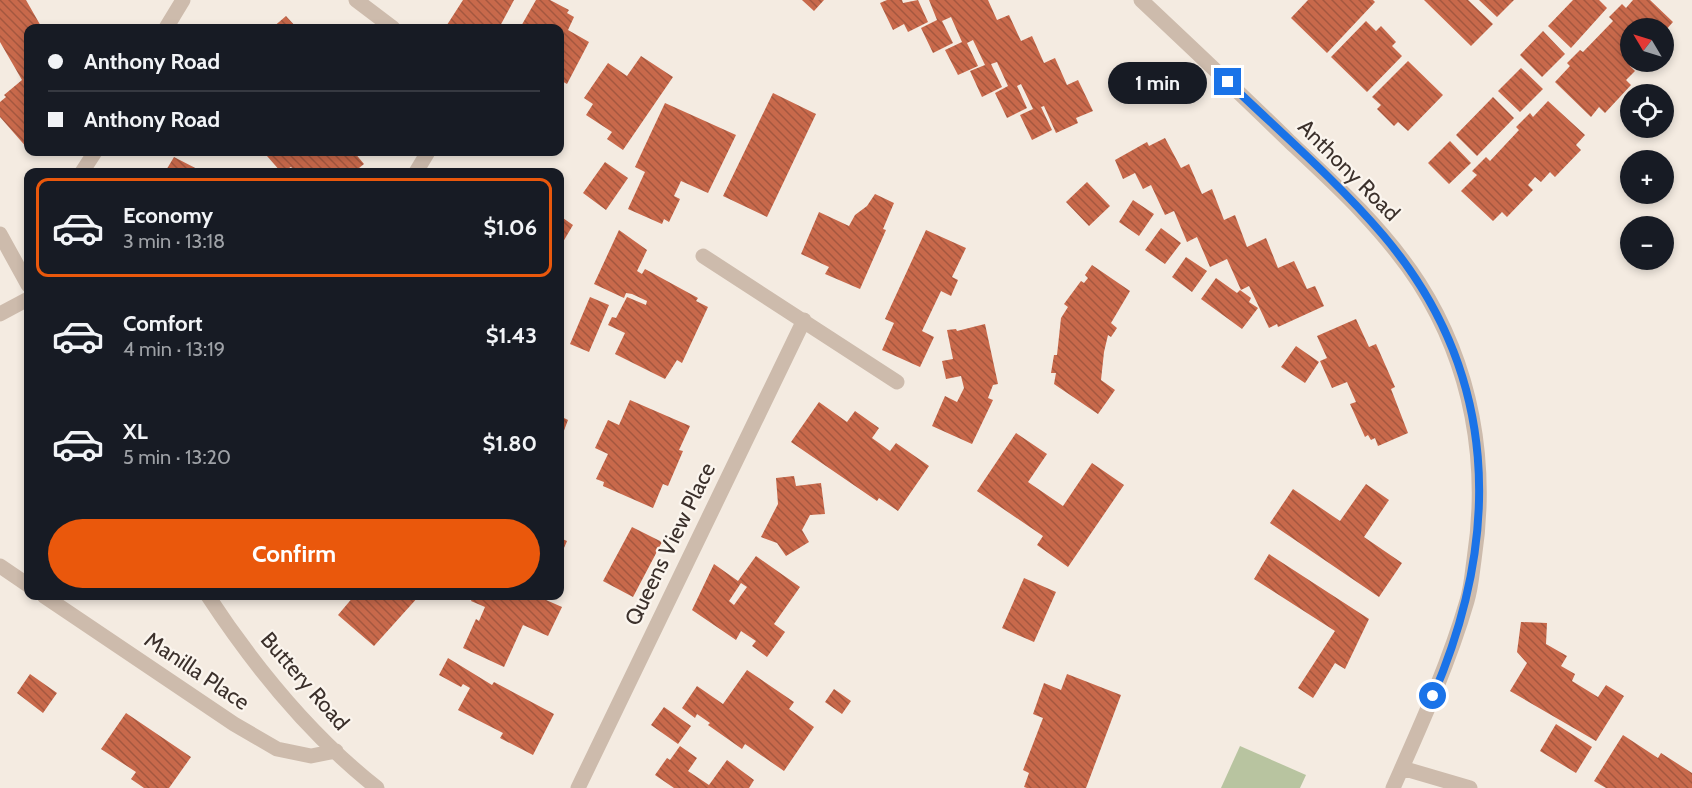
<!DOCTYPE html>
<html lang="en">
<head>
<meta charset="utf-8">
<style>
  :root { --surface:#171b24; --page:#20242c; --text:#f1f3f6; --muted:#9ea1a6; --line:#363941; --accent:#ea580c }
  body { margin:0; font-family:Cabin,sans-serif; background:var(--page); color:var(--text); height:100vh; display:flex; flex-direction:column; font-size:22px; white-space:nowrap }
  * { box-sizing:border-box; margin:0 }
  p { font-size:20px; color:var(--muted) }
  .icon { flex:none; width:33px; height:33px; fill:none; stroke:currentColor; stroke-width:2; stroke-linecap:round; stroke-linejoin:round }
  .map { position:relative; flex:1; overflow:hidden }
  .details { position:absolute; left:24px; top:168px; width:540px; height:432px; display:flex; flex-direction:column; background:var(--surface); border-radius:12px; box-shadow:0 3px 9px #0003 }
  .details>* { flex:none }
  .banner { position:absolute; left:24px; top:24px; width:540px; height:132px; border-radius:12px; box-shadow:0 3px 9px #0003; display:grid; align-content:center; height:132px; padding:0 24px; background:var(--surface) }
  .needle { width:39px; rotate:308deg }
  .fabs { position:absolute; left:1620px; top:18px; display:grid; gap:12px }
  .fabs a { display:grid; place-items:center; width:54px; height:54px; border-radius:50%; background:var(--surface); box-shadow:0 3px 9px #0003; font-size:30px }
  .end { position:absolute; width:27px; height:27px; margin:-14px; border:8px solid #1a73e8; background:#fff; box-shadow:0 0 0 3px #fff }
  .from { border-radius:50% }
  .bubble { position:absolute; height:42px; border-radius:21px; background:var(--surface); box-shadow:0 3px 9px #0003; font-size:20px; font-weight:700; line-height:42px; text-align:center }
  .banner b { display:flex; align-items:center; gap:21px; height:57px; font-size:22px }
  .banner b+b { border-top:2px solid var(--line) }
  .banner i { width:15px; height:15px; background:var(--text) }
  ul { padding:10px 0 0; list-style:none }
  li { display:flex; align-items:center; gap:18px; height:99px; margin:0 12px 9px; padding:0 12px; border:3px solid transparent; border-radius:12px }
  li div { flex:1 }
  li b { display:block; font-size:22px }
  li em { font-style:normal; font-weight:700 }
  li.current { border-color:var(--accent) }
  li>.icon { width:54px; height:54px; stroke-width:1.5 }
  .action { display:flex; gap:12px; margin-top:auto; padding:12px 24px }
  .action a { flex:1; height:69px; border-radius:36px; background:var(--accent); color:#fff; font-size:24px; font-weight:700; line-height:69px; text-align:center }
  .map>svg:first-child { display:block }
  .garden { fill:#b8c4a0 }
  .building { fill:url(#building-back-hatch); fill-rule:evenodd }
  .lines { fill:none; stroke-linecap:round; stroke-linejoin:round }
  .minor { stroke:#cdbbac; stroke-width:15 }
  .route { stroke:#1a73e8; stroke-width:8 }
  .labels { text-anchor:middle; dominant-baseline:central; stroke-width:4.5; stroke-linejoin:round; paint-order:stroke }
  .street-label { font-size:22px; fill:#3b302b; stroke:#fbf5ee }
</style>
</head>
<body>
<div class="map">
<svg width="1692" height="788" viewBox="0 0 1692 788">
  <defs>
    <pattern id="building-back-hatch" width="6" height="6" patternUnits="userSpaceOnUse" patternTransform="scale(1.5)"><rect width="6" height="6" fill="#c8694b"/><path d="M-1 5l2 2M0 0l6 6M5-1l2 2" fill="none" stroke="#a4573f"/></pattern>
  </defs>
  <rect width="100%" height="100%" fill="#f4ebe1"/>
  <path class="garden" d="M1240 746 1306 775 1300 788H1221Z"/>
  <path class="building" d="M0 0H26L42 28H28V149L0 117V102L6 97 4 95 22 80 0 42Z
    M463 0H514L499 28H445Z
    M536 0H550L569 10 567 13 574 17 568 30 589 42 567 84 560 80V28H520Z
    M802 0H824L814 11Z
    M887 0H902L903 3 918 0 928 22 908 32 904 24 893 30 880 3Z
    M929 0H988L997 20 1009 15 1021 41 1032 36 1044 63 1055 58 1067 85 1078 80 1093 111 1076 118 1078 123 1056 133 1044 106 1041 107 1052 130 1032 140 1020 115 1033 109 1021 84 1017 86 1027 108 1007 118 995 93 1008 86 997 62 991 64 1002 87 982 97 970 71 985 65 973 40 967 43 978 66 958 75 945 50 962 42 951 17 942 21 953 43 933 53 921 28 937 20Z
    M1308 0H1373L1375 2 1327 53 1291 18Z
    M1424 0H1468L1493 24 1471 46Z
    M1479 0H1514L1497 17Z
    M1573 0H1599L1607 8 1571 48 1548 26Z
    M1633 0H1650L1673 22 1664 32V28H1630V62H1634L1630 66 1635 71 1626 80 1631 85 1605 113 1599 107 1591 117 1555 82 1570 66 1567 63 1580 50 1583 52 1613 21 1609 17 1622 4 1626 8Z
    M286 16 297 28H272Z
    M1366 21 1376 31 1381 26 1396 42 1392 46 1402 56 1367 92 1331 57Z
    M1543 31 1565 54 1542 77 1520 55Z
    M641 56 673 77 623 150 607 139 612 132 586 115 593 104 584 98 608 63 627 76Z
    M1408 61 1443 95 1408 131 1398 122 1394 126 1377 109 1381 105 1372 97Z
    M1521 68 1543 89 1520 112 1498 91Z
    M773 93 816 114 767 217 723 196Z
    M1493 97 1514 118 1477 156 1456 135Z
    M1548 101 1585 135 1576 145 1581 150 1555 177 1550 172 1541 182 1535 177 1528 185 1533 190 1507 217 1502 212 1493 221 1461 191 1477 175 1472 171 1486 157 1490 161 1519 130 1516 127 1530 113 1533 117Z
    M665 103 736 135 708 193 681 181 674 196 680 199 669 222 664 219 662 224 628 209 645 172 635 167Z
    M1165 138 1181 168 1189 164 1202 194 1212 189 1224 220 1235 215 1247 247 1266 238 1278 268 1294 261 1307 289 1315 286 1324 306 1278 327 1277 324 1269 328 1249 286 1241 290 1227 259 1210 267 1197 237 1187 242 1174 211 1165 215 1151 185 1143 189 1135 173 1123 179 1115 160 1147 142 1149 146Z
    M1450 141 1471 163 1449 184 1428 163Z
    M273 152H354L364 164 354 172H296L291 167 281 172 267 156Z
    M174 157 203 172H165Z
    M605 162 628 178 606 210 583 193Z
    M1087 182 1110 206 1089 226 1066 202Z
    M875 194 894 203 883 229 886 230 860 289 825 274 829 267 801 254 819 212 849 226 855 215 867 206Z
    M1133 200 1154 214 1139 236 1119 222Z
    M560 216 573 225 560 247Z
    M1161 228 1181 243 1165 264 1145 250Z
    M619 230 647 250 637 271 642 274 645 269 698 298 696 301 708 307 682 363 677 360 665 379 615 354 625 333 608 325 612 317 616 318 627 297 646 305 647 301 632 294 626 293 624 298 594 284Z
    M926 230 966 248 952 277 958 280 951 296 941 291 922 331 934 337 920 367 882 350 894 323 885 319Z
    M1186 257 1207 271 1192 292 1172 277Z
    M1092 265 1130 291 1111 323 1117 328 1111 337 1108 335 1104 352 1101 380 1115 390 1098 414 1054 384 1056 373H1051L1054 355H1057L1061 318 1068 307 1064 304 1081 281 1084 283 1088 278 1085 275Z
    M1216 278 1237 293 1240 290 1251 298 1249 302 1258 308 1242 329 1201 299Z
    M590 297 609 305 589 352 570 344Z
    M1356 319 1369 347 1376 344 1395 387 1391 389 1408 433 1378 446 1375 438 1371 440 1368 435 1365 437 1350 404 1356 402 1347 382 1332 388 1320 361 1327 358 1317 336Z
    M985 324 998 384 993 385 988 398 993 400 972 444 932 426 945 396 957 402 964 388 961 376 946 379 942 361 953 359 947 330 956 329 957 331Z
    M1296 346 1319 362 1305 383 1281 367Z
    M630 400 690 426 679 450 683 451 668 486 663 484 653 508 603 486 604 482 596 479 608 454 595 448 608 420 619 425Z
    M819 402 847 422 855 411 879 428 872 438 890 451 896 443 929 466 898 511 879 498 877 501 791 442Z
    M560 416 568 420 560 441Z
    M1016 433 1047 454 1028 482 1063 506 1092 463 1124 485 1068 567 1037 545 1043 536 977 491Z
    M794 476 796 486 821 483 825 514 810 515 802 530 809 542 786 556 777 543 761 537 778 504 776 478Z
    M1366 484 1389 500 1364 537 1402 563 1379 597 1270 523 1293 489 1340 521Z
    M632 527 662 542 633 597 603 581Z
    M560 538 567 541 560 557Z
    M1269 554 1369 619 1345 669 1335 663 1313 698 1298 688 1335 631 1254 579Z
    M756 556 800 587 774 624 785 632 767 657 752 646 756 641 741 631 736 640 692 610 714 564 738 581ZM741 583 747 587 734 605 729 601Z
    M1024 578 1056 592 1034 642 1002 628Z
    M354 596H419L374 646 338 615Z
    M473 596H537L562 607 548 636 523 625 504 667 463 648 476 619 479 621 485 607 471 601Z
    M1521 622 1547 623 1546 644 1567 656 1561 666 1575 674 1572 681 1598 697 1606 685 1624 696 1596 741 1510 691 1527 663 1517 652Z
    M448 658 492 685 494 682 554 714 533 755 500 738 503 733 458 710 470 688 463 684 461 687 439 675Z
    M747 670 794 702 789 709 814 727 784 771 745 744 742 749 708 725 710 723 697 714 695 718 682 708 697 686 723 704Z
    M30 674 57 693 43 713 17 693Z
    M1067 674 1121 695 1086 788H1027L1024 787 1029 773 1023 770 1043 718 1033 714 1044 683 1061 690Z
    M834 689 851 701 842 714 825 702Z
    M664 707 691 726 678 744 651 725Z
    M126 713 191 757 169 788H144L131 779 136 772 101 749Z
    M1556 724 1592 747 1576 773 1540 751Z
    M1623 735 1658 758 1661 753 1692 773V788H1606L1594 781Z
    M680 746 697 758 688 771 709 785 727 760 754 780 749 788H674L655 775 667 758 670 760Z"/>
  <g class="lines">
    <path class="minor" d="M356 0 393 28
      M1141 0C1191 47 1241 94 1290 142 1336 185 1384 229 1419 283 1472 366 1489 463 1474 560 1472 574 1471 588 1467 601 1448 666 1420 727 1393 788
      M166 28 183 0
      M82 172 95 152
      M416 172 428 152
      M0 234 28 285
      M703 256 897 382
      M0 314 28 299
      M0 566 28 585
      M44 596 234 724 277 749 311 756 336 751
      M208 596C254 666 310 735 377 788
      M1402 768 1470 788
      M578 788 804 320"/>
  </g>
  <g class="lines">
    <path class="route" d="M1228 82C1280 132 1336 180 1383 235 1500 373 1502 535 1433 696"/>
  </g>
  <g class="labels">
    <g class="street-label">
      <text transform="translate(1349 170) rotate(45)">Anthony Road</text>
      <text transform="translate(670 544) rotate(-64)">Queens View Place</text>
      <text transform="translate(197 671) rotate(34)">Manilla Place</text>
      <text transform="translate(305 681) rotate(49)">Buttery Road</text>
    </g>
  </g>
</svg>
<div class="fabs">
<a><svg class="needle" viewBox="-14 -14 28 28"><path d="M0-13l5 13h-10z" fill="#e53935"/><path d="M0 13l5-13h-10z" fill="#9ea1a6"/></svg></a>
<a><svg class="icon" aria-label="locate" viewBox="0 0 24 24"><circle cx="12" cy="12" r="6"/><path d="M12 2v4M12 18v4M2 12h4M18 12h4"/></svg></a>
<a>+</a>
<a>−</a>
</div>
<i class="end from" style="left:1433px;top:696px"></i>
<i class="end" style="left:1228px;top:82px"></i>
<div class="bubble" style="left:1108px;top:62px;width:99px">1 min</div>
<div class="banner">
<b><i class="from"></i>Anthony Road</b>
<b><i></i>Anthony Road</b>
</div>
<section class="details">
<ul>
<li class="current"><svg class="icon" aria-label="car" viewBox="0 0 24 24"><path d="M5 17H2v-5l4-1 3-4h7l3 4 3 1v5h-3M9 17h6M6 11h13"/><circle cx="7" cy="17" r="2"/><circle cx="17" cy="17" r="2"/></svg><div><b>Economy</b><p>3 min · 13:18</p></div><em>$1.06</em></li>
<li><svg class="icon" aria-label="car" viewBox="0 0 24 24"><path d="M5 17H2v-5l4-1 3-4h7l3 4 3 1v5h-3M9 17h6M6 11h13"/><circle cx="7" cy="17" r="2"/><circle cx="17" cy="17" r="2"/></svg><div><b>Comfort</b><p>4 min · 13:19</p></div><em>$1.43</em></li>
<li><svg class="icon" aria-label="car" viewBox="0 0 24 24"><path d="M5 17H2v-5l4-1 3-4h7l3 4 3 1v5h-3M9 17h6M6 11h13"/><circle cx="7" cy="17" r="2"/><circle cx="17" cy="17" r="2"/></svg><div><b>XL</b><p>5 min · 13:20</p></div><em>$1.80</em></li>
</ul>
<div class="action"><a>Confirm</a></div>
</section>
</div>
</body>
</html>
